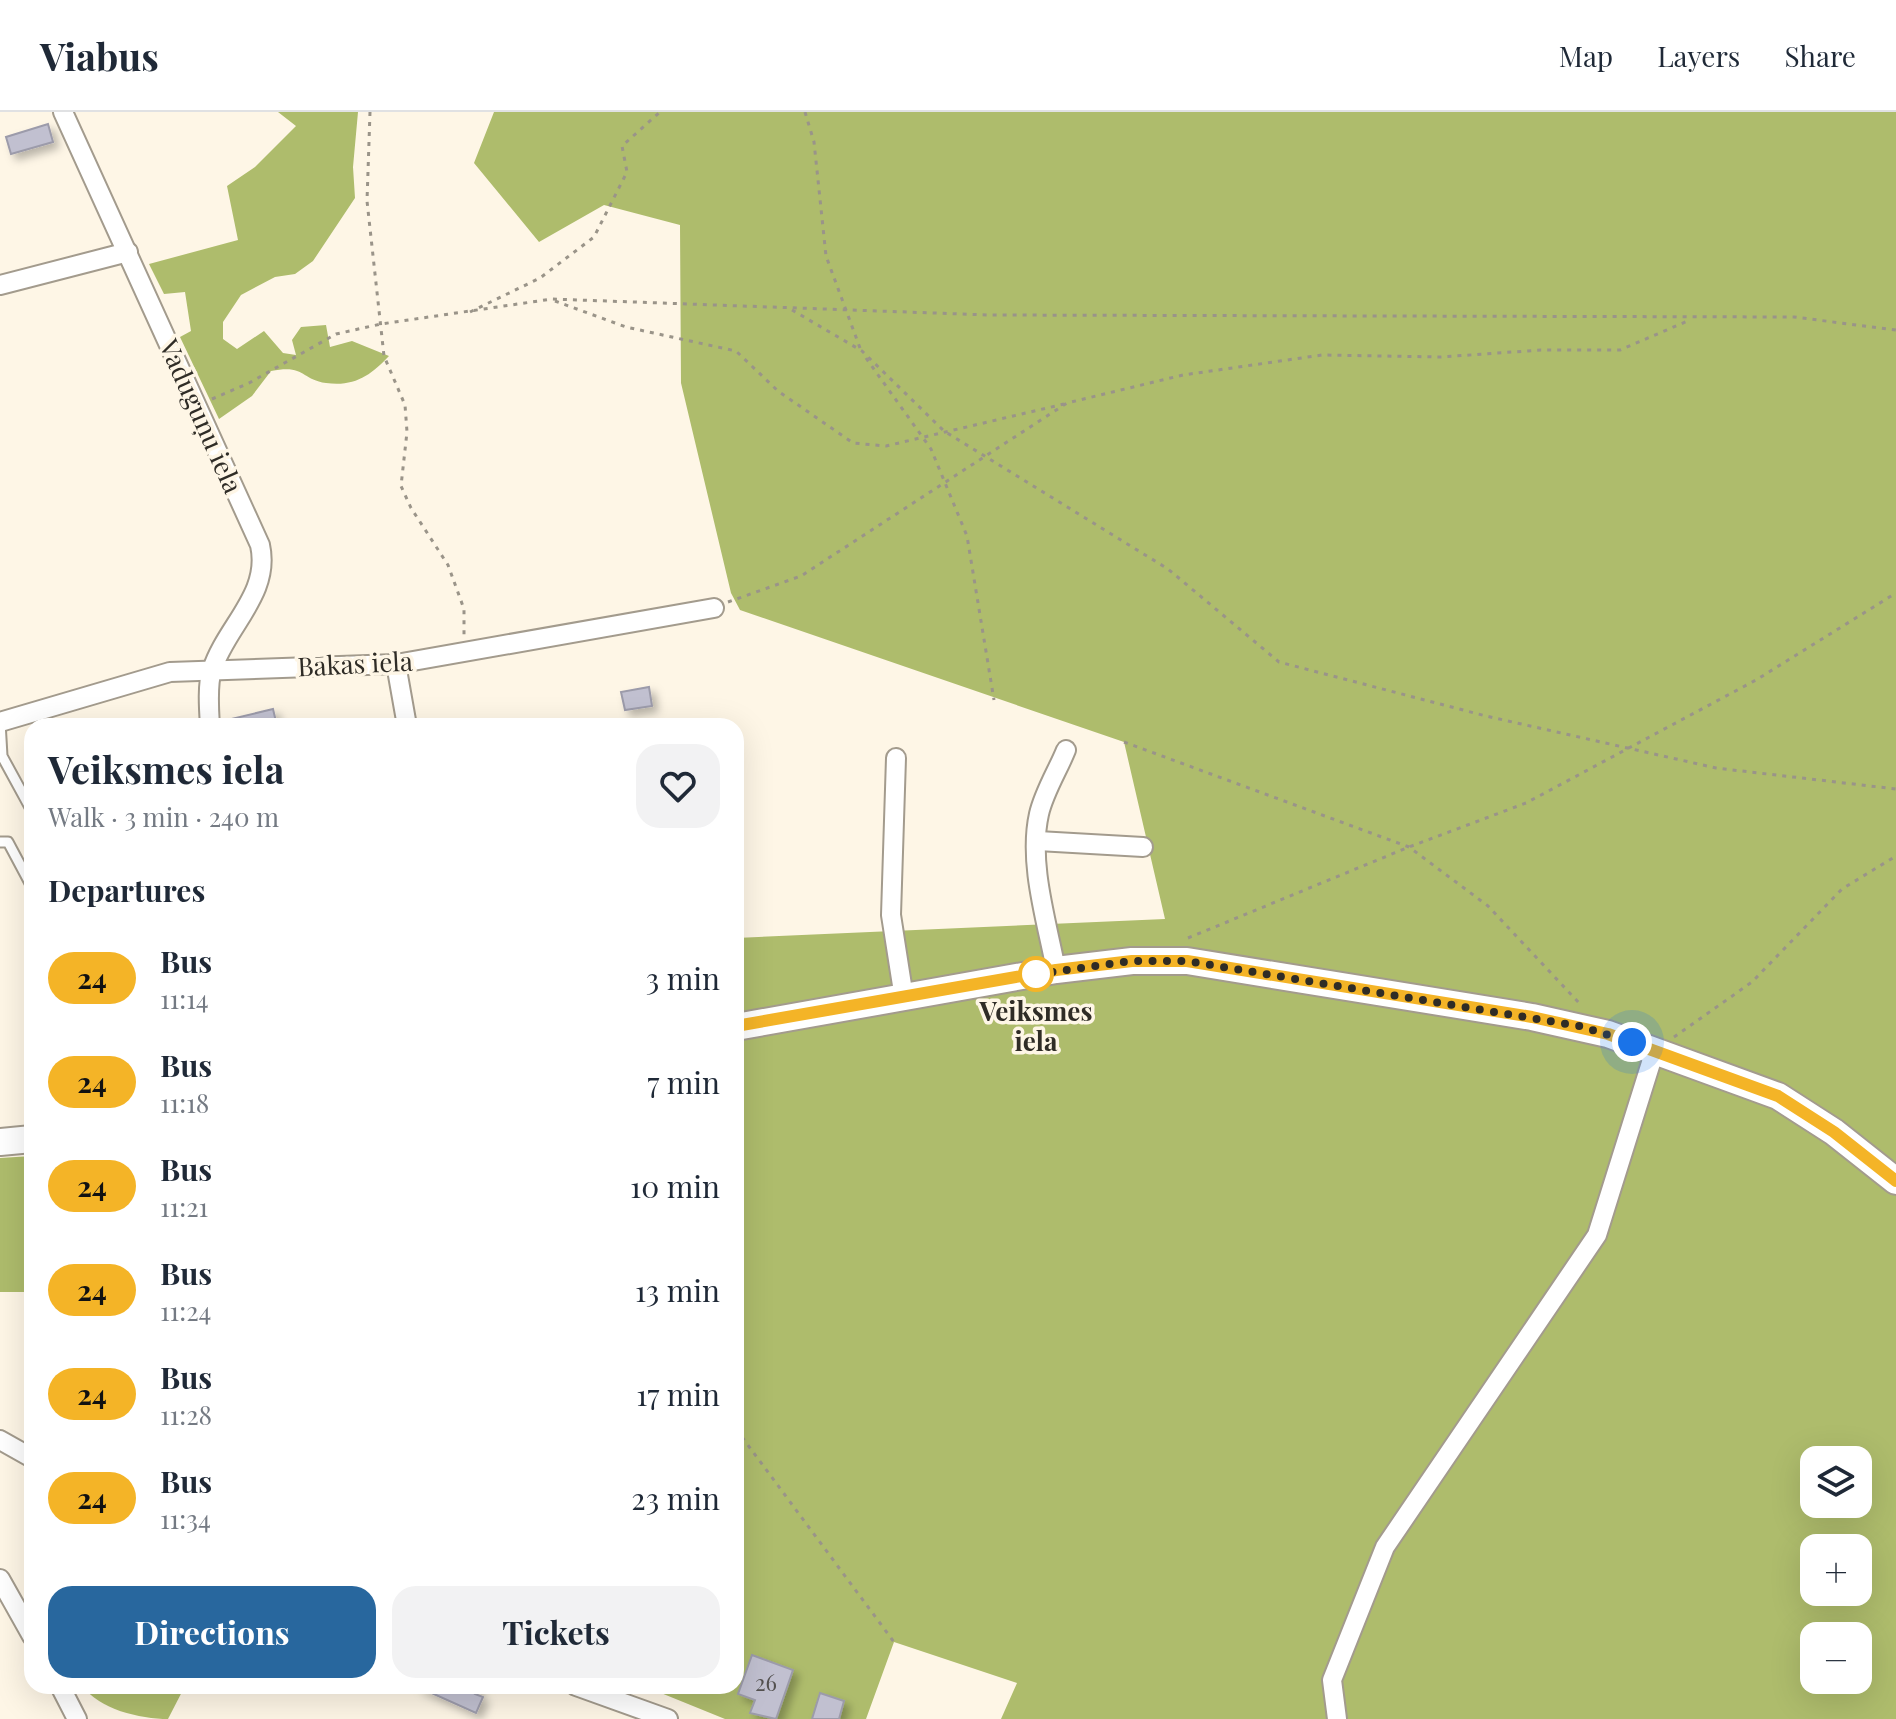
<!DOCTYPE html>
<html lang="en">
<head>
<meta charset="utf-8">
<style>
	:root { --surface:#fff; --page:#f2f2f3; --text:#1f2937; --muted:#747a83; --line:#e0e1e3; --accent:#28679e }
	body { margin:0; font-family:"Playfair Display",serif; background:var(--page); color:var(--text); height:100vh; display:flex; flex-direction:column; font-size:30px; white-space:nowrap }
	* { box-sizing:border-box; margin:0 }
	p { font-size:26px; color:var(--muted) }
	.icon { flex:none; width:44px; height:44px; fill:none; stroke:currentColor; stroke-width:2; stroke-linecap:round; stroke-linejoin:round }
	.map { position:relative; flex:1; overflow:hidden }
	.side { position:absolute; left:24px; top:606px; width:720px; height:976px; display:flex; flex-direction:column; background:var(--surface); border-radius:24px; box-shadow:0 8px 32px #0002 }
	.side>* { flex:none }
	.badge { padding:0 16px; border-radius:26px; font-size:28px; line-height:52px }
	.tools { position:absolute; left:1800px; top:1334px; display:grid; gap:16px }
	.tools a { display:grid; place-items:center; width:72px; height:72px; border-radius:16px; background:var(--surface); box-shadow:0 8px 32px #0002; font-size:40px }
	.you { position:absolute; width:40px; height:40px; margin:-20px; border:6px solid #fff; border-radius:50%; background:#1a73e8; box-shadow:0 0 0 12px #1a73e833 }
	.map>.badge { position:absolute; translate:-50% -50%; box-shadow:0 0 0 4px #fff }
	h2 { padding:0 24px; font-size:30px; line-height:72px }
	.round { display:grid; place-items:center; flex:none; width:84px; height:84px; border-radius:24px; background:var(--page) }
	.overview { display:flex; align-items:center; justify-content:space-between; height:136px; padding:0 24px }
	h1 { font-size:38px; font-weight:700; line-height:60px }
	.primary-button { display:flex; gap:16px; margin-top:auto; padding:16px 24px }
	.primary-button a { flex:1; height:92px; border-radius:24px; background:var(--accent); color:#fff; font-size:32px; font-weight:700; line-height:92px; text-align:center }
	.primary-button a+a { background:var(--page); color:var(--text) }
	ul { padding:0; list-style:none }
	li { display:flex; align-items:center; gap:24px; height:104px; padding:0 24px }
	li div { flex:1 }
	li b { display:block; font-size:30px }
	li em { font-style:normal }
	li .badge { min-width:88px; font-weight:700; text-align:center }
	header { display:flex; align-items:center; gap:48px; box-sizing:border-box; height:112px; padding:0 40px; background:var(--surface); border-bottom:2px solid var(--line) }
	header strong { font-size:38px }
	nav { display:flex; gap:44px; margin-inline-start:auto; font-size:28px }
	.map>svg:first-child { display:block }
</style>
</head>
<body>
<header>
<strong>Viabus</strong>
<nav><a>Map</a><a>Layers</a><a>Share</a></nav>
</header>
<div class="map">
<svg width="1896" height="1607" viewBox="0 0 1896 1607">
	<defs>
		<filter id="shadow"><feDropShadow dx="5.5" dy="5.5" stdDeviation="4" flood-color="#0004"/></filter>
	</defs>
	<rect width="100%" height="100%" fill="#fef6e6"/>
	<!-- forest -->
	<g fill="#aebc6c" fill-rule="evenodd">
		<path d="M 278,0 L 358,0 L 353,55 L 355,86 L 313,149 L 295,162 L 275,165 L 241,183 L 223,210 L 223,227 L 237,237 L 264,219 L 283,241 L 296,243 L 292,228 L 301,215 L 326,213 L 330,235 L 352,229 L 389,244 C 371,263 355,275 326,271 C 300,267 305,252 271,259 L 252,284 L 219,307 L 180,225 L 191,219 L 185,180 L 164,182 L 149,152 L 238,128 L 227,74 L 255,55 L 296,14 Z"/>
		<path d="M 494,0 L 1896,0 L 1896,1607 L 1001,1607 L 1017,1571 L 894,1530 L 866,1607 L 725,1607 L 656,1579 L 657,1574 L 736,1574 L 736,826 L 1165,807 L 1124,630 L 740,498 L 731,481 L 681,271 L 680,113 L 604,93 L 539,130 L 474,51 ZM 1814,1348 L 1858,1348 L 1858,1392 L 1814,1392 ZM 1814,1436 L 1858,1436 L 1858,1480 L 1814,1480 ZM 1814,1524 L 1858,1524 L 1858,1568 L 1814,1568 Z"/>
		<path d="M 32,1044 L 32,1180 L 0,1180 L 0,1046 Z"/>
		<path d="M 83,1574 L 185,1574 L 168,1607 C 140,1607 98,1597 83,1574 Z"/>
	</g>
	<!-- building -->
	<g fill="#c1c0d0" stroke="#9c9baa" stroke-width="2" filter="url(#shadow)">
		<path d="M 48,12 L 53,30 L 11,42 L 6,25 Z"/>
		<path d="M 649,575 L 652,594 L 625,598 L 621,580 Z"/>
		<path d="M 273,597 L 277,614 L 224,614 L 223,609 Z"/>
		<path d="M 752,1543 L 793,1558 L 776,1607 L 750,1601 L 755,1588 L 738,1582 Z"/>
		<path d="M 416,1574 L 479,1574 L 475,1582 L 483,1585 L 476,1601 Z"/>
		<path d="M 820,1581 L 844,1589 L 839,1607 L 812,1607 Z"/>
	</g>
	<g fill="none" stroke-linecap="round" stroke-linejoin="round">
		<!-- service casing -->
		<g stroke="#a39b8d" stroke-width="13">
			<g id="service">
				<path d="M 0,610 L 2,644 L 32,699"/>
				<path d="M 0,730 L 8,730 L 32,775"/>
			</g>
		</g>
		<!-- minor casing -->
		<g stroke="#a39b8d" stroke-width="22">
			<g id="minor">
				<path d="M 63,0 L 260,433 C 271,482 226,514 212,558 C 207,573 209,598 210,614"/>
				<path d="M 0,173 L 128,140"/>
				<path d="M 396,552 L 407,614"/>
				<path d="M 0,610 L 170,560 L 396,552 L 714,496"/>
				<path d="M 896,646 L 891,803 L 904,886"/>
				<path d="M 1038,729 L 1143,735"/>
				<path d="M 1056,858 C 1047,810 1028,751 1039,702 C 1044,680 1058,658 1066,638"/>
				<path d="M 0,1328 L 32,1346"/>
				<path d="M 0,1467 L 32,1524"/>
				<path d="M 60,1574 L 77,1607"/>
				<path d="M 576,1574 L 668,1607"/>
				<path d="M 1337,1607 L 1332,1568 L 1385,1435 L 1597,1123 L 1655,938"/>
			</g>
		</g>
		<!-- secondary casing -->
		<g stroke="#a39b8d" stroke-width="30">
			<g id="secondary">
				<path d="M 736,915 L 1056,858 L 1132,849 L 1187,849 L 1532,905 L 1608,922 L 1778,984 L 1834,1020 L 1896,1069"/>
				<path d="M 0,1030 L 32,1027"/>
			</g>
		</g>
		<!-- path -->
		<g stroke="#9a9489" stroke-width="3" stroke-dasharray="4 6" stroke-linecap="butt">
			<path d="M 370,0 L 367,89 L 384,244 L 405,293 L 407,320 L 401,374 L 411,396 L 448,453 L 464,497 L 464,524"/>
			<path d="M 805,0 L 814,30 L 826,144 L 860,236"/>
			<path d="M 555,189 L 626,215 L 736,239 L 778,279 L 853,331 L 886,334 L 1064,292"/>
			<path d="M 792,198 L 862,239 L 944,319 L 1168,457 L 1279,550 L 1486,604 L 1716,656 L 1896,677"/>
			<path d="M 470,200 L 540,166 L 594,125 L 627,60 L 622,34 L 660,0"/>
			<path d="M 866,246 L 931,337 L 967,424 L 994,588"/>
			<path d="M 212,287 L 249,271 L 336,222 L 381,212 L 552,187 L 988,203 L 1794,205 L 1896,218"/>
			<path d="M 728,490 L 801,464 L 1067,291 L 1183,263 L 1322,243 L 1441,245 L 1541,238 L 1620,238 L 1690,208"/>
			<path d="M 1124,630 L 1409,735 L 1488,794 L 1581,893"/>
			<path d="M 1188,826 L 1409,735 L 1526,691 L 1756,568 L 1896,481"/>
			<path d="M 1674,925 L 1752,870 L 1842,777 L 1896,744"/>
			<path d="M 736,1317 L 894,1530"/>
		</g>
		<!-- service -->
		<use href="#service" stroke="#fff" stroke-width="9"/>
		<!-- minor -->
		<use href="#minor" stroke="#fff" stroke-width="18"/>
		<!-- secondary -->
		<use href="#secondary" stroke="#fff" stroke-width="26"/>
	</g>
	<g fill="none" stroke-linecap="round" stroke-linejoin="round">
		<!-- line casing -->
		<g stroke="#fff" stroke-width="18">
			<path id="line" d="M 736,914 L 1056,858 L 1132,849 L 1187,849 L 1532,905 L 1608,922 L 1778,984 L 1834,1020 L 1896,1069"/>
		</g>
		<!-- line -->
		<use href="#line" stroke="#f4b427" stroke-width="12"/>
		<!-- walk -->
		<path stroke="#2f2c26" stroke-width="8" stroke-dasharray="0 14.4" d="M 1036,862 L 1030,863 L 1132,849 L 1187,849 L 1579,914 L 1632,930"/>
	</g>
	<!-- markers -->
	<circle fill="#fff" stroke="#f4b427" stroke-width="4" cx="1036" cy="862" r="16"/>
	<g text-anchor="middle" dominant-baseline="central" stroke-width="7" stroke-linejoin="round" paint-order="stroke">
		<!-- number labels -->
		<g font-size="22" fill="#545150">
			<text x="766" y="1570">26</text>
		</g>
		<!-- street labels -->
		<g font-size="26" fill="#2f2c26" stroke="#fef6e6">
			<text transform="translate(202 304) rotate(66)">Vaduguņu iela</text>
			<text transform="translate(355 551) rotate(-3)">Bākas iela</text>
		</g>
		<!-- stop labels -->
		<g font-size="26" font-weight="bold" fill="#2f2c26" stroke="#fef6e6">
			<text x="1036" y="898">Veiksmes<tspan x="1036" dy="30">iela</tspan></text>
		</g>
	</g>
</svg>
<div class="tools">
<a><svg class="icon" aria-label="layers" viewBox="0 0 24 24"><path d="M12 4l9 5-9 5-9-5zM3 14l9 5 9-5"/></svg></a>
<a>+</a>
<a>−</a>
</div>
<div class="you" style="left:1632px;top:930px"></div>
<section class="side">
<div class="overview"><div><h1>Veiksmes iela</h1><p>Walk · 3 min · 240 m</p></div><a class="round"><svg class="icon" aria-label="heart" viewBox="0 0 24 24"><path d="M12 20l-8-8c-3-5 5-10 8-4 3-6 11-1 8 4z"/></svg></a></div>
<h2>Departures</h2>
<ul>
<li><span class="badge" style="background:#f4b427;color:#111">24</span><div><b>Bus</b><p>11:14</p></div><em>3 min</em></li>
<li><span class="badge" style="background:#f4b427;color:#111">24</span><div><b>Bus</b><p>11:18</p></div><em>7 min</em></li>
<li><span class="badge" style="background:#f4b427;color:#111">24</span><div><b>Bus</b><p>11:21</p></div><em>10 min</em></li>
<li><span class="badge" style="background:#f4b427;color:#111">24</span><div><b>Bus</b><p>11:24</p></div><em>13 min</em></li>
<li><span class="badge" style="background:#f4b427;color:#111">24</span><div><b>Bus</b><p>11:28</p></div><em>17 min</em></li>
<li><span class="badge" style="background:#f4b427;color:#111">24</span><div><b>Bus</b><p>11:34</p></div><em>23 min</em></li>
</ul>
<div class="primary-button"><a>Directions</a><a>Tickets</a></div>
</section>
</div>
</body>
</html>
